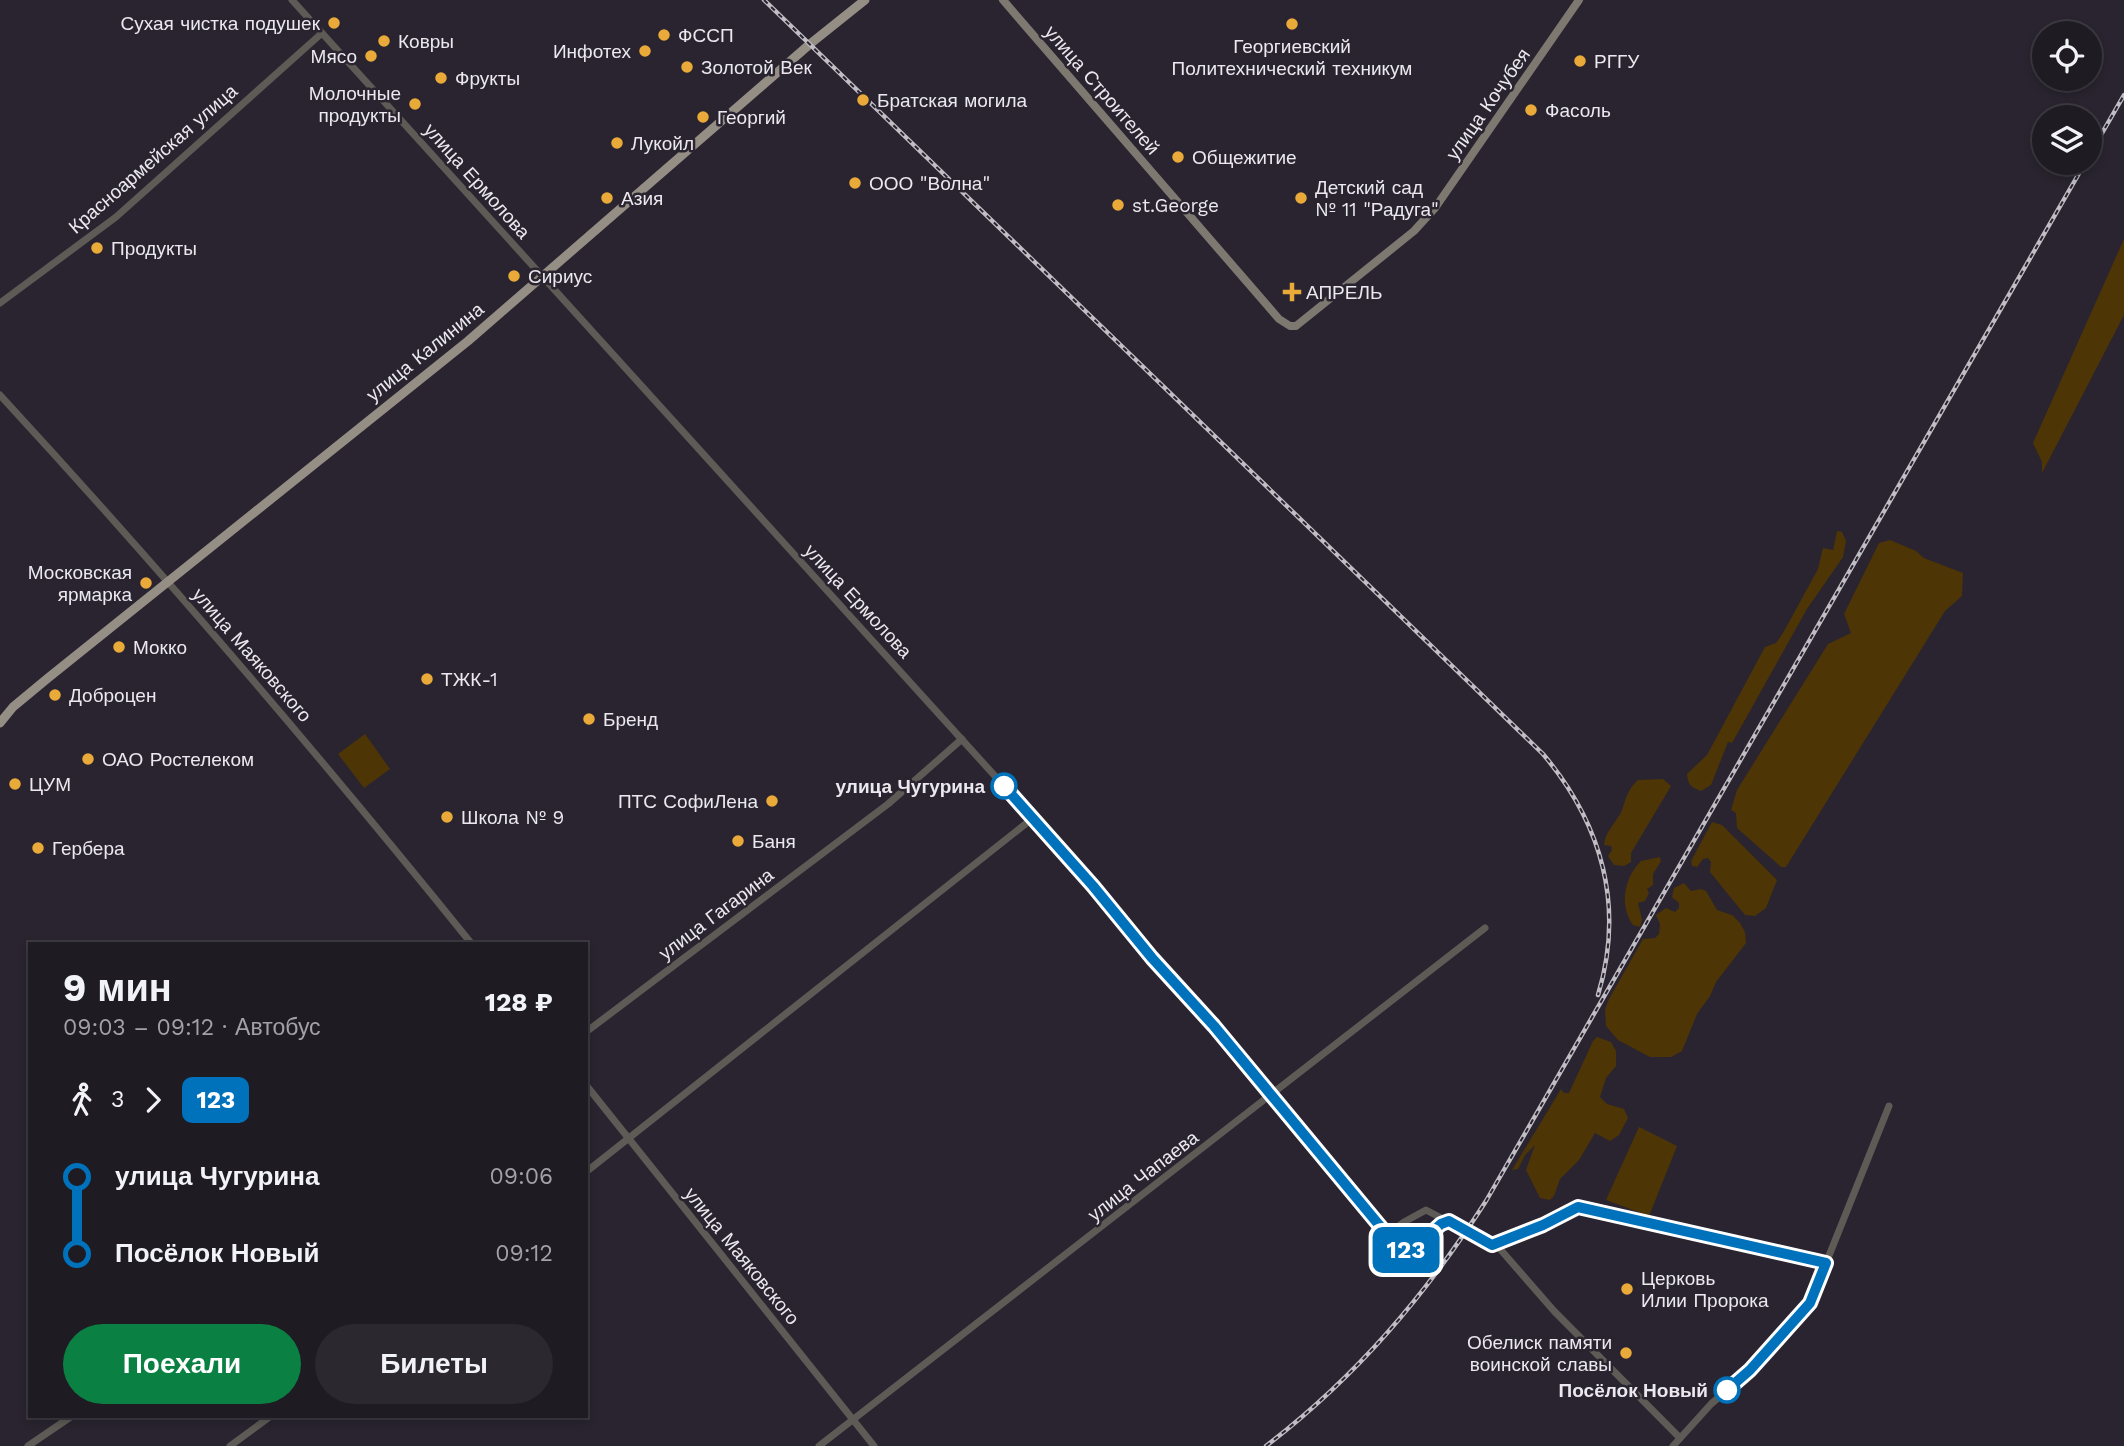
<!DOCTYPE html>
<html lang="ru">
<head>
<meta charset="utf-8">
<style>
	:root { --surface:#1f1b23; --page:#2c2830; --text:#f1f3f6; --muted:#a1a1a6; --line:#3c3941; --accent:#0b8043 }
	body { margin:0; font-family:"Work Sans",sans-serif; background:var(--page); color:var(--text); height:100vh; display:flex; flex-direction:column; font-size:26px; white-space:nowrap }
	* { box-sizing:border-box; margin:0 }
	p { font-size:23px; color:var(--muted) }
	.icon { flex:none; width:38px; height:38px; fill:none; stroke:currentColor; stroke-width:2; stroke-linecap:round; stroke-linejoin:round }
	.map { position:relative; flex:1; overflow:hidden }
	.sheet { position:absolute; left:28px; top:942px; width:560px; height:476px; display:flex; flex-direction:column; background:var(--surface); border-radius:0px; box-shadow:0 4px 10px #0003,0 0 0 2px var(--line) }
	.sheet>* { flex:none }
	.badge { padding:0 14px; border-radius:10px; font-size:24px; line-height:46px }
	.buttons { position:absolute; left:2032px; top:21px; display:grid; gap:14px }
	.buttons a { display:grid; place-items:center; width:70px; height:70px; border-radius:50%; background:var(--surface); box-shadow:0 4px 10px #0003,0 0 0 2px var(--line); font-size:35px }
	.map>.badge { position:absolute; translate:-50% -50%; box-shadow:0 0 0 4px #fff }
	.legs { display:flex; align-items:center; gap:10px; height:77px; padding:0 35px; font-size:23px }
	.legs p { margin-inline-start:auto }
	.summary { display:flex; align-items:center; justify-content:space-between; height:119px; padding:0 35px }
	h1 { font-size:38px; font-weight:700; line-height:52px }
	.cta { display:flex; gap:14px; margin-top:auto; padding:14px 35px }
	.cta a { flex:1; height:80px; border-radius:42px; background:var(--accent); color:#fff; font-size:28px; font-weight:700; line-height:80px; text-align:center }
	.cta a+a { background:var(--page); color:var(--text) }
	ul { padding:0 35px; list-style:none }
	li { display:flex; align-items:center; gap:24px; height:77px; font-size:26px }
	li i { display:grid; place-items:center; width:10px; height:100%; margin:0 9px; background:currentColor }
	li i::after { content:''; width:18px; height:18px; margin:-9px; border:5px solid; border-radius:50%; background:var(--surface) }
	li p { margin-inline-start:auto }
	li:first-child i { background:linear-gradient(#0000 50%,currentColor 0) }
	li:last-child i { background:linear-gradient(currentColor 50%,#0000 0) }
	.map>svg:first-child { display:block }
</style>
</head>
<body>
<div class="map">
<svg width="2124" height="1446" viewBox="0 0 2124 1446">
	<rect width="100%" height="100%" fill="#29242f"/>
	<!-- green -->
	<g fill="#4e3505">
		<path d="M 2124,239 L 2124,315 L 2042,473 L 2042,462 L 2033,443 Z"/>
		<path d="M 1837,531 L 1842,532 L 1846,541 L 1843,557 L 1807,609 L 1732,743 L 1728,742 L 1711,785 L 1701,791 C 1691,787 1688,785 1687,774 L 1707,755 L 1765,647 L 1776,643 L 1783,633 L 1818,569 L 1823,548 L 1833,550 Z"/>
		<path d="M 1890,540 L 1916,551 L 1924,558 L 1963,573 L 1962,596 L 1945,611 L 1786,867 L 1781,867 L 1737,828 L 1736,813 L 1731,810 L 1737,790 L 1828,644 L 1851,633 L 1844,614 L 1879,543 Z"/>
		<path d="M 365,734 L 390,769 L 364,788 L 338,754 Z"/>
		<path d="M 1663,779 L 1671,786 L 1631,853 L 1631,862 L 1624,866 L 1614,865 L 1608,856 L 1612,850 L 1611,846 L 1604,845 C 1605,831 1617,822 1622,810 C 1626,798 1628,789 1638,780 Z"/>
		<path d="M 1712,822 L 1722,825 L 1777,880 L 1766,908 L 1755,916 L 1745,915 L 1710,872 L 1711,862 L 1708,858 L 1703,859 L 1697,867 L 1692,866 L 1691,861 Z"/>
		<path d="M 1660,857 L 1661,861 L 1653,874 L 1653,885 L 1647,889 L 1649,893 L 1645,901 L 1638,903 L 1642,920 L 1640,927 L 1633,925 C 1619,905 1624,878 1641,861 Z"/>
		<path d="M 1684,883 L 1691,891 L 1701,889 L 1706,891 L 1717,910 L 1732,915 L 1740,923 L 1745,932 L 1746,943 L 1716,982 L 1710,996 L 1697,1014 L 1682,1051 L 1671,1057 L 1650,1057 L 1618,1040 L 1606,1026 L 1605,1009 L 1609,999 L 1643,939 L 1655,938 L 1659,934 L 1660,924 L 1656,915 L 1666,908 L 1675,912 L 1679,908 L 1679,903 L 1672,897 L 1674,888 Z"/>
		<path d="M 1597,1037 L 1611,1042 L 1616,1051 L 1616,1066 L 1606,1078 L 1600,1097 L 1607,1104 L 1624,1109 L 1628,1118 L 1619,1135 L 1610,1141 L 1595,1133 L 1579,1160 L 1560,1179 L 1554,1196 L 1550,1200 L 1540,1198 L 1526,1170 L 1535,1145 L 1525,1155 L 1518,1169 L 1512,1170 L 1561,1089 L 1564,1093 L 1569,1093 L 1593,1041 Z"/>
		<path d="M 1639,1127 L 1677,1146 L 1649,1216 L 1606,1200 Z"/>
	</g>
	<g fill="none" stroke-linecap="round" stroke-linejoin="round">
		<!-- tertiary -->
		<g stroke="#5e5b56" stroke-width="7">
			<path d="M 292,0 L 1033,818 L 1152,958 L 1214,1026 L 1388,1234"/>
			<path d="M 0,303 L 116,217 L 322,33"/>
			<path d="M 0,395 C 163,572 320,756 471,943"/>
			<path d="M 586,1032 L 888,804 L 962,739"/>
			<path d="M 586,1085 L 874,1446"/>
			<path d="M 586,1172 L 1033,818"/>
			<path d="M 1449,1221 C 1433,1227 1425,1245 1409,1250 L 1396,1246 L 1388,1234 L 1404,1222 L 1426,1210 L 1500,1249 L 1554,1311 L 1680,1438"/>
			<path d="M 1492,1245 L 1543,1225 L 1578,1207 L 1826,1263"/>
			<path d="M 28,1446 L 72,1416"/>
			<path d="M 230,1446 L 271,1416"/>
			<path d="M 819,1446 L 1485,928"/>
			<path d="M 1673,1446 L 1711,1404 L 1750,1370 L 1810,1303 L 1889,1106"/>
		</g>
		<!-- secondary -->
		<path stroke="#7d7870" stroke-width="8" d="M 1003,0 L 1279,319 L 1290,326 L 1296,326 L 1414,231 L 1435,208 L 1579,0"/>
		<!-- primary -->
		<path stroke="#958e85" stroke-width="9" d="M 0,723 L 13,707 L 48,678 L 468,341 L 810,44 L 865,0"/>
		<!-- rail casing -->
		<g stroke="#c0bdc5" stroke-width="4.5">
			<g id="rail">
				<path d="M 764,0 L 1543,754 C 1602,824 1625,906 1598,995"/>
				<path d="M 2090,154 L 2124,95"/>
				<path d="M 1266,1446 C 1356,1377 1425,1296 1486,1201 L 2085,163"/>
			</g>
		</g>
		<!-- rail -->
		<use href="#rail" stroke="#29242f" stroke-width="2" stroke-dasharray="5" stroke-linecap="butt"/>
	</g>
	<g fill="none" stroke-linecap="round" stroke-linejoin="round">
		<!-- line-1 casing -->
		<g stroke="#fff" stroke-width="16">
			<path id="line-1" d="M 1004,786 L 1093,886 L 1152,958 L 1214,1026 L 1399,1249 L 1413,1249 L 1441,1224 L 1449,1221 L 1492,1245 L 1543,1225 L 1578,1207 L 1826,1263 L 1810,1303 L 1750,1370 L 1727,1390"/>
		</g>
		<!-- line-1 -->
		<use href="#line-1" stroke="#0072bc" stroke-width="10"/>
	</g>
	<!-- markers -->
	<g fill="#eaaa39" stroke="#29242f" stroke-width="2.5">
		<circle cx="334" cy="23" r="7"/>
		<circle cx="1292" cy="24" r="7"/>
		<circle cx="664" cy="35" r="7"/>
		<circle cx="384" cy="41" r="7"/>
		<circle cx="645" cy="51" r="7"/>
		<circle cx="371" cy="56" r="7"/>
		<circle cx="1580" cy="61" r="7"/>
		<circle cx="687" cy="67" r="7"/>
		<circle cx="441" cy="78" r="7"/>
		<circle cx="863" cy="100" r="7"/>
		<circle cx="415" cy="104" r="7"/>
		<circle cx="1531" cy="110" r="7"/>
		<circle cx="703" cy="117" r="7"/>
		<circle cx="617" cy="143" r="7"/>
		<circle cx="1178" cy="157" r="7"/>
		<circle cx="855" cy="183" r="7"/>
		<circle cx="607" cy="198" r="7"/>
		<circle cx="1301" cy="198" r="7"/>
		<circle cx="1118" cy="205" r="7"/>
		<circle cx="97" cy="248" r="7"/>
		<circle cx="514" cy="276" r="7"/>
		<path d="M1288.5 281.5h7v7h7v7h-7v7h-7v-7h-7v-7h7z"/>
		<circle cx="146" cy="583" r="7"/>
		<circle cx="119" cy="647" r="7"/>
		<circle cx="427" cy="679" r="7"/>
		<circle cx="55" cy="695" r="7"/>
		<circle cx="589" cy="719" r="7"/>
		<circle cx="88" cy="759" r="7"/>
		<circle cx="15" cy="784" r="7"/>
		<circle cx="772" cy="801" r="7"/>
		<circle cx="447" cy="817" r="7"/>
		<circle cx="738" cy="841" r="7"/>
		<circle cx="38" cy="848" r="7"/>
		<circle cx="1627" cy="1289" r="7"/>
		<circle cx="1626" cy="1353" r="7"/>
	</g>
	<g fill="#fff" stroke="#0072bc" stroke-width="3.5">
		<circle cx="1004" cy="786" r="12"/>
		<circle cx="1727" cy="1390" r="12"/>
	</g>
	<g text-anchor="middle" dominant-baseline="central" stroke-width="5" stroke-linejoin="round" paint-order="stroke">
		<!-- poi labels -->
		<g font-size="19" fill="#ebe8ef" stroke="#29242f" text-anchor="start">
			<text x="320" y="23" text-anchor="end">Сухая чистка подушек</text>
			<text x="678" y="35">ФССП</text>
			<text x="398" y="41">Ковры</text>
			<text x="1292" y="46" text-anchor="middle">Георгиевский<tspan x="1292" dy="22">Политехнический техникум</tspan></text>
			<text x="631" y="51" text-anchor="end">Инфотех</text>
			<text x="357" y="56" text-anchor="end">Мясо</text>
			<text x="1594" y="61">РГГУ</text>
			<text x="701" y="67">Золотой Век</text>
			<text x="455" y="78">Фрукты</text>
			<text x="401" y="93" text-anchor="end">Молочные<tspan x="401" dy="22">продукты</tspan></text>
			<text x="877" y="100">Братская могила</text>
			<text x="1545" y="110">Фасоль</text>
			<text x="717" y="117">Георгий</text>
			<text x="631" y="143">Лукойл</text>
			<text x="1192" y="157">Общежитие</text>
			<text x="869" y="183">ООО "Волна"</text>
			<text x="1315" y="187">Детский сад<tspan x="1315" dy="22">№ 11 "Радуга"</tspan></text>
			<text x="621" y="198">Азия</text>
			<text x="1132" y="205">st.George</text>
			<text x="111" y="248">Продукты</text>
			<text x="528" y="276">Сириус</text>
			<text x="1306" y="292">АПРЕЛЬ</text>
			<text x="132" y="572" text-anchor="end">Московская<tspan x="132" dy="22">ярмарка</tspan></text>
			<text x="133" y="647">Мокко</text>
			<text x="441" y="679">ТЖК-1</text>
			<text x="69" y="695">Доброцен</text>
			<text x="603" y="719">Бренд</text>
			<text x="102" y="759">ОАО Ростелеком</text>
			<text x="29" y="784">ЦУМ</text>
			<text x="758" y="801" text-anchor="end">ПТС СофиЛена</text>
			<text x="461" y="817">Школа № 9</text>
			<text x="752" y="841">Баня</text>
			<text x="52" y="848">Гербера</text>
			<text x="1641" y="1278">Церковь<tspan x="1641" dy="22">Илии Пророка</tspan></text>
			<text x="1612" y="1342" text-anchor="end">Обелиск памяти<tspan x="1612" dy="22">воинской славы</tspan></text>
		</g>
		<!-- street labels -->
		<g font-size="19" fill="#ebe8ef" stroke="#29242f">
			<text transform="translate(1102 90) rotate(49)">улица Строителей</text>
			<text transform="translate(1488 104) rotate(-55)">улица Кочубея</text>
			<text transform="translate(153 159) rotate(-41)">Красноармейская улица</text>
			<text transform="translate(477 181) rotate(48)">улица Ермолова</text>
			<text transform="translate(425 352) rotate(-39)">улица Калинина</text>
			<text transform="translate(858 601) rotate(47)">улица Ермолова</text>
			<text transform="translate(252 655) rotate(49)">улица Маяковского</text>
			<text transform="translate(716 914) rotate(-37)">улица Гагарина</text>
			<text transform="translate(1143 1176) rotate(-38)">улица Чапаева</text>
			<text transform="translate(742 1256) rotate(51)">улица Маяковского</text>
		</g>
		<!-- stop labels -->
		<g font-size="19" font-weight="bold" fill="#ebe8ef" stroke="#29242f" text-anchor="end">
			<text x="985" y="786">улица Чугурина</text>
			<text x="1708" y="1390">Посёлок Новый</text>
		</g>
	</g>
</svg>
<div class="buttons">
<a><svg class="icon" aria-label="locate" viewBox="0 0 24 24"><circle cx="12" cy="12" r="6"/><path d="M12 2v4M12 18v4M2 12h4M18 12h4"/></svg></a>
<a><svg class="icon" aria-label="layers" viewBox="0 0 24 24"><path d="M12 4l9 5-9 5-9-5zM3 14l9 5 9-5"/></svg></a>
</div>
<b class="badge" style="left:1406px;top:1250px;background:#0072bc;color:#fff">123</b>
<section class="sheet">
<div class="summary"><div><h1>9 мин</h1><p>09:03 – 09:12 · Автобус</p></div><b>128 ₽</b></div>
<div class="legs"><svg class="icon" aria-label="walk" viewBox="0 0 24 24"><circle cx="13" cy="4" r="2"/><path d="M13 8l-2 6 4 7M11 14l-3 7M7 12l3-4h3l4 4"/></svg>3<svg class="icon" aria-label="forward" viewBox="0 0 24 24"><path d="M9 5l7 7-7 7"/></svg><b class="badge" style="background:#0072bc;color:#fff">123</b></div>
<ul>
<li><i style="color:#0072bc"></i><b>улица Чугурина</b><p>09:06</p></li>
<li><i style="color:#0072bc"></i><b>Посёлок Новый</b><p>09:12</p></li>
</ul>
<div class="cta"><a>Поехали</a><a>Билеты</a></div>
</section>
</div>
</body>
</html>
